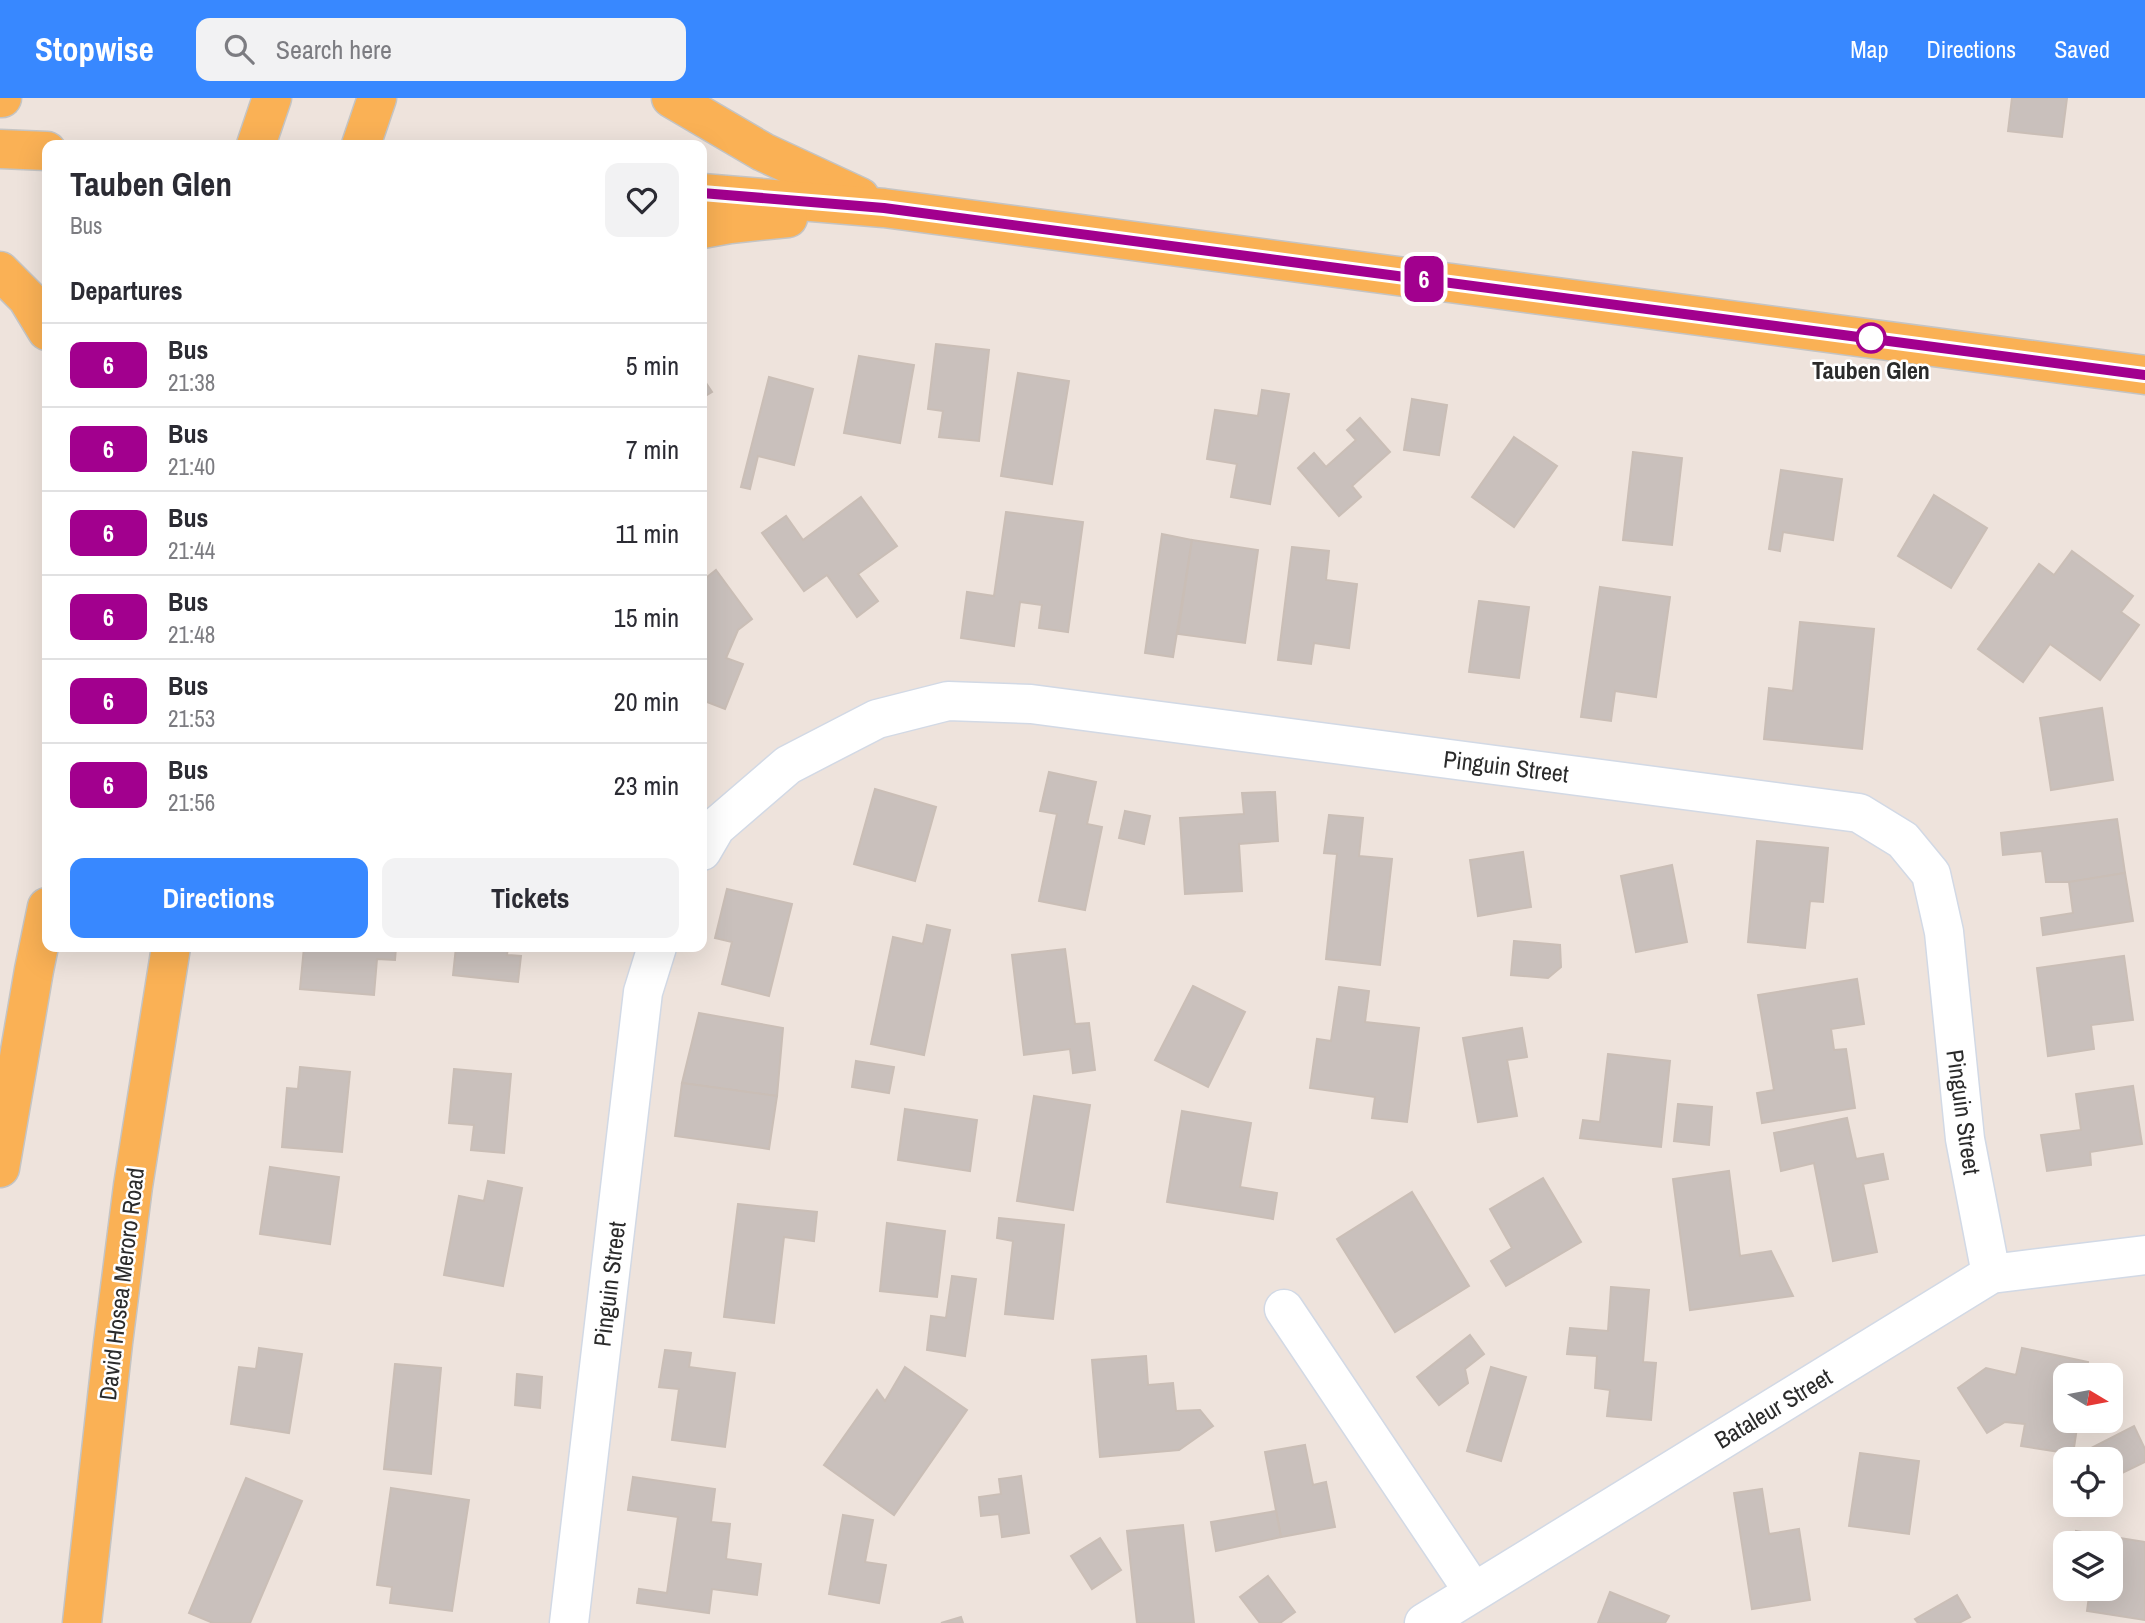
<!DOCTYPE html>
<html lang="en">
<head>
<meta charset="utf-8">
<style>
	:root { --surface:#fff; --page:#f2f2f3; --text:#2b2b33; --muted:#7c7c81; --line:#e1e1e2; --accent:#3888ff }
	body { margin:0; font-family:"Archivo Narrow",sans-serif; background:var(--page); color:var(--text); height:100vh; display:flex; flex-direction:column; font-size:26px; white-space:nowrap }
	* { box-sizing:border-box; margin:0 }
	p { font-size:23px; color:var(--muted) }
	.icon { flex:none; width:38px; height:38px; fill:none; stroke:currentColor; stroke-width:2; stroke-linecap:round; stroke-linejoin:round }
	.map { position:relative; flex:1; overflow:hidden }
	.drawer { position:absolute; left:42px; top:42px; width:665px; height:812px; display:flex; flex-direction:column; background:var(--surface); border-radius:14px; box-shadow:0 7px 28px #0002 }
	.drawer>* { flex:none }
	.badge { padding:0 14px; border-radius:10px; font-size:24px; line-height:46px }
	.needle { width:46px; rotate:100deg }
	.buttons { position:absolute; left:2053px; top:1265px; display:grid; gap:14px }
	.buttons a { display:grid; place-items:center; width:70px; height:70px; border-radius:14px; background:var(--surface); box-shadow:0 7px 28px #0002; font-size:35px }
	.map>.badge { position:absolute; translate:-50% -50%; box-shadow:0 0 0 4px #fff }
	h2 { padding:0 28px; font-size:26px; line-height:63px }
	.round { display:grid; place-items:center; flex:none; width:74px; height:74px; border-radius:14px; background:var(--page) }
	.overview { display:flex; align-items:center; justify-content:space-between; height:119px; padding:0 28px }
	h1 { font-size:33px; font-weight:700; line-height:52px }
	.primary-button { display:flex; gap:14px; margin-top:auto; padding:14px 28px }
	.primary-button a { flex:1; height:80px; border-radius:14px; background:var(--accent); color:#fff; font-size:28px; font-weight:700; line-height:80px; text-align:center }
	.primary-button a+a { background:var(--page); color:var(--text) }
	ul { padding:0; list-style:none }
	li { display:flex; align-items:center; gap:21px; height:84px; padding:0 28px; border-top:2px solid var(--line) }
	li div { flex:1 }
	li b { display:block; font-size:26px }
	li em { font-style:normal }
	li .badge { min-width:77px; font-weight:700; text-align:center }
	header { display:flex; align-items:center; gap:42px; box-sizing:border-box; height:98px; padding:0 35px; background:var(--accent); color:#fff }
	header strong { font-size:33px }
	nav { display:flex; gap:38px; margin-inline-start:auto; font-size:24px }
	.search { width:490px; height:63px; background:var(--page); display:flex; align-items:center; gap:18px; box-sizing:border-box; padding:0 24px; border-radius:14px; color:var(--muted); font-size:26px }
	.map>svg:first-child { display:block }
</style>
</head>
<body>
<header>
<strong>Stopwise</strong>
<div class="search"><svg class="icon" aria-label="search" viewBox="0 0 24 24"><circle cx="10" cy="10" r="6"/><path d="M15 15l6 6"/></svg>Search here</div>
<nav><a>Map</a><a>Directions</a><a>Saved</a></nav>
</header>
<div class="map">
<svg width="2145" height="1525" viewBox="0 0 2145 1525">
	<rect width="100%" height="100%" fill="#eee3dc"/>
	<!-- building -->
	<g fill="#c9c0bc" stroke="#cabeb6" stroke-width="2">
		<path d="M 2012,0 L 2067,0 L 2062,39 L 2008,33 Z"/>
		<path d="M 936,246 L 989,252 L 979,343 L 939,339 L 943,313 L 928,311 Z"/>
		<path d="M 859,258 L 914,267 L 900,345 L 844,335 Z"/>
		<path d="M 1018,275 L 1069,283 L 1052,386 L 1001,378 Z"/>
		<path d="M 702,279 L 712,294 L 702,300 Z"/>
		<path d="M 769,279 L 813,291 L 794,367 L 758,358 L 750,391 L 741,389 Z"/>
		<path d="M 1262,292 L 1289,296 L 1270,406 L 1231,399 L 1237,366 L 1207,361 L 1215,312 L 1258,318 Z"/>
		<path d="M 1412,301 L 1447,307 L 1439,357 L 1404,352 Z"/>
		<path d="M 1360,320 L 1390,354 L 1352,388 L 1361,399 L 1339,418 L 1298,370 L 1314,355 L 1326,369 L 1356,342 L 1347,332 Z"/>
		<path d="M 1514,339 L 1557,368 L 1514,429 L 1472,399 Z"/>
		<path d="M 1633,354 L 1682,360 L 1672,447 L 1623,442 Z"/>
		<path d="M 1781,372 L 1842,381 L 1833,442 L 1783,434 L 1780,453 L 1769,451 Z"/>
		<path d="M 1934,397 L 1987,430 L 1951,490 L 1898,458 Z"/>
		<path d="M 861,399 L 897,448 L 858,476 L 878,503 L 857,519 L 827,477 L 804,493 L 762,435 L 786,418 L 803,442 Z"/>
		<path d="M 1006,414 L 1083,424 L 1068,534 L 1039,530 L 1042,507 L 1020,504 L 1014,548 L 961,540 L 967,494 L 994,498 Z"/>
		<path d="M 1162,436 L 1192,442 L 1173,559 L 1145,555 Z"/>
		<path d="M 1192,442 L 1258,452 L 1245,545 L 1178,536 Z"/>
		<path d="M 1292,449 L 1329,453 L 1326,482 L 1357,486 L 1349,550 L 1314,545 L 1311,566 L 1278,562 Z"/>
		<path d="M 2072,453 L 2133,498 L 2121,514 L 2139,527 L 2100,582 L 2050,546 L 2023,584 L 1978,551 L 2039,466 L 2054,477 Z"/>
		<path d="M 716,472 L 752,521 L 738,532 L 726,560 L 743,566 L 725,611 L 702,602 L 702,483 Z"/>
		<path d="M 1600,489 L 1670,499 L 1656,599 L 1615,593 L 1611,623 L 1581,619 Z"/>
		<path d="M 1479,503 L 1529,509 L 1519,580 L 1469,574 Z"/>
		<path d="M 1800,524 L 1874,531 L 1862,651 L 1764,641 L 1769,590 L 1793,593 Z"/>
		<path d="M 2102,610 L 2113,682 L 2051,692 L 2040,620 Z"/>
		<path d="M 1049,674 L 1096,684 L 1087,726 L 1102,729 L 1085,812 L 1039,803 L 1057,716 L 1040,713 Z"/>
		<path d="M 875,691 L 936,709 L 915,783 L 854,766 Z"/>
		<path d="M 1275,694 L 1278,743 L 1239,746 L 1242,793 L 1185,796 L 1180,720 L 1244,716 L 1242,695 Z"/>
		<path d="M 1125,713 L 1150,718 L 1144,746 L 1119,740 Z"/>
		<path d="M 1329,717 L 1363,720 L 1359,758 L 1392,761 L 1380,867 L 1326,861 L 1337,756 L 1324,755 Z"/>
		<path d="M 2117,721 L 2125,775 L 2069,784 L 2046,784 L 2042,753 L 2003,757 L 2001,735 Z"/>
		<path d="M 1757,743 L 1828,750 L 1823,804 L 1810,803 L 1805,850 L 1748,844 Z"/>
		<path d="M 1523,754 L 1531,809 L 1478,818 L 1470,762 Z"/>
		<path d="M 1672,767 L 1687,844 L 1636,854 L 1621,778 Z"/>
		<path d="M 2125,775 L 2133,823 L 2043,837 L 2041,820 L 2073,815 L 2069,784 Z"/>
		<path d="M 727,791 L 792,806 L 769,898 L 722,886 L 732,844 L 715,840 Z"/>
		<path d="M 927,827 L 950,832 L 924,957 L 871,946 L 893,839 L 923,846 Z"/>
		<path d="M 1514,843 L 1560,847 L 1561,869 L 1548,880 L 1511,877 Z"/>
		<path d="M 304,849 L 396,849 L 395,862 L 377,861 L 374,897 L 300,891 Z"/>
		<path d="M 456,849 L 508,849 L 507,857 L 521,858 L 518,884 L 453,877 Z"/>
		<path d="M 1065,851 L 1075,926 L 1089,925 L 1095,972 L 1073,975 L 1070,951 L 1024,957 L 1012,857 Z"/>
		<path d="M 2124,858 L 2133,922 L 2091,927 L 2094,951 L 2048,958 L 2037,870 Z"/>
		<path d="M 1857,881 L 1864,926 L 1831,931 L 1834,952 L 1846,951 L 1855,1010 L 1762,1025 L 1757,995 L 1774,992 L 1758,897 Z"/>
		<path d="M 1193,888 L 1245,914 L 1208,989 L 1155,962 Z"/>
		<path d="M 1339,889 L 1369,893 L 1365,924 L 1419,930 L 1407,1024 L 1372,1020 L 1375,999 L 1310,990 L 1317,941 L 1331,943 Z"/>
		<path d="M 699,915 L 783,930 L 777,998 L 682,985 Z"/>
		<path d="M 1522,930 L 1527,959 L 1507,962 L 1517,1018 L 1478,1024 L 1463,940 Z"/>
		<path d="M 1608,956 L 1670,963 L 1661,1049 L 1580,1040 L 1583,1022 L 1600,1024 Z"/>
		<path d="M 856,963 L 894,969 L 889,995 L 852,989 Z"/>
		<path d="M 300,969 L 350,974 L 342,1054 L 282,1049 L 287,990 L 298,991 Z"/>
		<path d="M 454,971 L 511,976 L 504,1055 L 471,1052 L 474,1027 L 449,1025 Z"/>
		<path d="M 682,985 L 777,998 L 769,1051 L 675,1038 Z"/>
		<path d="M 2133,988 L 2142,1046 L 2090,1054 L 2091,1067 L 2047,1073 L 2041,1037 L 2081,1032 L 2076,996 Z"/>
		<path d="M 1034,998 L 1090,1007 L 1073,1112 L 1017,1103 Z"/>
		<path d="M 1678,1006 L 1712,1009 L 1709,1047 L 1674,1043 Z"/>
		<path d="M 905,1011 L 977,1022 L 970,1073 L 898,1062 Z"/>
		<path d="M 1182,1013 L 1251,1025 L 1240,1089 L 1277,1095 L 1273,1121 L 1167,1104 Z"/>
		<path d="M 1847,1020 L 1856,1061 L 1883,1056 L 1888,1081 L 1863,1086 L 1877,1154 L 1833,1163 L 1814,1065 L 1781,1073 L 1774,1035 Z"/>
		<path d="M 270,1069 L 339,1079 L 330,1146 L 260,1136 Z"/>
		<path d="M 1729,1073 L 1740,1158 L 1771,1153 L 1793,1198 L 1690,1212 L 1673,1081 Z"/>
		<path d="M 1543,1080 L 1581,1144 L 1506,1188 L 1491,1163 L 1512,1150 L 1490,1111 Z"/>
		<path d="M 488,1083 L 522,1090 L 503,1188 L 444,1177 L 459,1098 L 484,1103 Z"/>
		<path d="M 1412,1094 L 1469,1188 L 1395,1234 L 1337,1141 Z"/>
		<path d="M 738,1106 L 817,1114 L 814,1143 L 784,1139 L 774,1225 L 724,1219 Z"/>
		<path d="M 999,1120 L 1064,1127 L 1053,1221 L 1005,1216 L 1013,1143 L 997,1140 Z"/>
		<path d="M 887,1125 L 945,1133 L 937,1199 L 880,1193 Z"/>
		<path d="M 952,1178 L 976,1181 L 965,1258 L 927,1252 L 931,1218 L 946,1220 Z"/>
		<path d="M 1611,1189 L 1649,1192 L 1643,1264 L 1656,1265 L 1651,1322 L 1607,1318 L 1610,1292 L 1595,1290 L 1597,1258 L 1567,1256 L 1570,1230 L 1608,1233 Z"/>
		<path d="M 1470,1237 L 1484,1256 L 1465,1271 L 1468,1285 L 1439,1307 L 1417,1279 Z"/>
		<path d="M 259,1250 L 302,1256 L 289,1335 L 231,1326 L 239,1269 L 256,1271 Z"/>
		<path d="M 2022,1250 L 2088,1264 L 2086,1278 L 2065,1278 L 2065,1323 L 2078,1323 L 2073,1356 L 2021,1348 L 2025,1326 L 2005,1324 L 1987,1335 L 1958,1290 L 1986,1270 L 2016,1277 Z"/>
		<path d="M 665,1252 L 691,1255 L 689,1269 L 735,1275 L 725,1349 L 672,1342 L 679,1291 L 659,1289 Z"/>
		<path d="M 1146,1258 L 1148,1287 L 1173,1285 L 1176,1313 L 1200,1312 L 1213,1328 L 1179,1352 L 1100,1359 L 1092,1262 Z"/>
		<path d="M 395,1266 L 441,1270 L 431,1376 L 384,1371 Z"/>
		<path d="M 905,1269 L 967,1312 L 894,1417 L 824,1367 L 877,1292 L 885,1303 Z"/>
		<path d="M 1491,1269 L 1526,1279 L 1501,1363 L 1467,1353 Z"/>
		<path d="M 517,1276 L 542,1279 L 540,1310 L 515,1307 Z"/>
		<path d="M 2134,1328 L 2145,1351 L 2145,1364 L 2110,1381 L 2110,1362 L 2068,1362 Z"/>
		<path d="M 1305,1347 L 1313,1387 L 1326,1384 L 1335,1429 L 1281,1439 L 1265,1354 Z"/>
		<path d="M 1860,1355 L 1919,1363 L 1909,1436 L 1849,1428 Z"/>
		<path d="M 1021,1378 L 1029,1435 L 1002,1439 L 999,1416 L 981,1418 L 979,1399 L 1001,1396 L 999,1381 Z"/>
		<path d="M 633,1379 L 715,1391 L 711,1424 L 730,1426 L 726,1461 L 761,1466 L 757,1497 L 712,1491 L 709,1515 L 637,1505 L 639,1491 L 667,1495 L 678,1419 L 628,1412 Z"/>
		<path d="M 246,1380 L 302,1403 L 250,1525 L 213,1525 L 189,1515 Z"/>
		<path d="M 391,1390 L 469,1402 L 452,1513 L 390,1505 L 392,1489 L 377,1487 Z"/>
		<path d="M 1762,1391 L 1769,1436 L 1799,1431 L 1810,1502 L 1752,1511 L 1734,1395 Z"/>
		<path d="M 1276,1413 L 1281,1439 L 1216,1453 L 1211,1424 Z"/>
		<path d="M 843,1417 L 873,1422 L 865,1464 L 886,1467 L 879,1505 L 829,1496 Z"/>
		<path d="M 1183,1427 L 1194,1525 L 1137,1525 L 1127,1433 Z"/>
		<path d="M 2076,1433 L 2145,1444 L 2145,1522 L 2087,1513 L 2090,1491 L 2110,1491 L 2110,1446 L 2074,1446 Z"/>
		<path d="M 1100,1440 L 1121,1472 L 1092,1491 L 1071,1458 Z"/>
		<path d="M 1268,1478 L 1295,1514 L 1280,1525 L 1260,1525 L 1240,1499 Z"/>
		<path d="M 1610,1494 L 1669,1518 L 1665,1525 L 1598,1525 Z"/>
		<path d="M 1957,1497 L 1970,1519 L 1959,1525 L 1918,1525 L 1915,1521 Z"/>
		<path d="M 961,1519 L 963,1525 L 941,1525 Z"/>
	</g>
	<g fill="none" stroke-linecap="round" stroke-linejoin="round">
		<!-- minor casing -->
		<g stroke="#d2d9e5" stroke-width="41">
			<g id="minor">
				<path d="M 702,753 L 716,729 L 788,667 L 877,621 L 948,603 L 1031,606 L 1859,715 L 1903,742 L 1931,776 L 1944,834 L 1965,1041 L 1991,1176"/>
				<path d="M 1284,1211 L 1473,1493"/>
				<path d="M 569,1525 L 643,894 L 657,849"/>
				<path d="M 1424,1525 L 1991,1176 L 2145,1157"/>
			</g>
		</g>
		<!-- major casing -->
		<g stroke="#c4c4c4" stroke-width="41">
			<g id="major">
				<path d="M 0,0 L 2,0"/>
				<path d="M 671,0 L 763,54 L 860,99"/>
				<path d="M 256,47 L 272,0"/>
				<path d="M 361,47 L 377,0"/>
				<path d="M 0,51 L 47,53"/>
				<path d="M 702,95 L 884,110 L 2145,277"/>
				<path d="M 702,131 L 730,126 L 788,120"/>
				<path d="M 0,173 L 27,200 L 47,233"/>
				<path d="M 0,1070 L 34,872 L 47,809"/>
				<path d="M 82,1525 L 113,1245 L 133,1088 L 171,849"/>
			</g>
		</g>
		<!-- minor -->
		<use href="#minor" stroke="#fff" stroke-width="38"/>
		<!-- major -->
		<use href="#major" stroke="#fab155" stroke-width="38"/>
	</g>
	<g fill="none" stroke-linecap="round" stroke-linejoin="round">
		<!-- line casing -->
		<g stroke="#fff" stroke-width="16">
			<path id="line" d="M 702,95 L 884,110 L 2145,277"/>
		</g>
		<!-- line -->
		<use href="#line" stroke="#a2008e" stroke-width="10"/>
	</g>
	<!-- markers -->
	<circle fill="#fff" stroke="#a2008e" stroke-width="3.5" cx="1871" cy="240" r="14"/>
	<g text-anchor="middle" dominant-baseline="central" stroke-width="5" stroke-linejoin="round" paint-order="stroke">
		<!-- stop labels -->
		<g font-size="24" font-weight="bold" fill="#2b2b2b" stroke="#fff">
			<text x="1871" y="272">Tauben Glen</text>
		</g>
		<!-- street labels -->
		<g font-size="24" fill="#2b2b2b" stroke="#fff">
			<text transform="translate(1506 668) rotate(7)">Pinguin Street</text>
			<text transform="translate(1964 1014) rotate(82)">Pinguin Street</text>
			<text transform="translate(121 1186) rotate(-83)">David Hosea Meroro Road</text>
			<text transform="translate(609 1186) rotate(-83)">Pinguin Street</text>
			<text transform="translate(1773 1310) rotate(-31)">Bataleur Street</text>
		</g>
	</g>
</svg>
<div class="buttons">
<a><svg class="needle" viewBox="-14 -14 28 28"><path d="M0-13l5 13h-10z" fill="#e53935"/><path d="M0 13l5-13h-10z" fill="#7c7c81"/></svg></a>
<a><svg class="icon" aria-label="locate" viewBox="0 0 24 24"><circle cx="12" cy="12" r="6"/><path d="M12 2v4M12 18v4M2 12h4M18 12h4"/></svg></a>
<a><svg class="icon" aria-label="layers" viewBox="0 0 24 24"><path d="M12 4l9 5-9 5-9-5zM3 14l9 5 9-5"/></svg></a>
</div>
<b class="badge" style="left:1424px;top:181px;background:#a2008e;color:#fff">6</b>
<section class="drawer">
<div class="overview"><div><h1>Tauben Glen</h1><p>Bus</p></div><a class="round"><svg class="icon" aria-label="heart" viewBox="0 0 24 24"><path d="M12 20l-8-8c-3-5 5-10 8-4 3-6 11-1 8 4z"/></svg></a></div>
<h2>Departures</h2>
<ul>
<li><span class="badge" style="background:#a2008e;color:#fff">6</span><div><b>Bus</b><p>21:38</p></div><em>5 min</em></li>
<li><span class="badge" style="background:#a2008e;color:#fff">6</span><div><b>Bus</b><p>21:40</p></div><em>7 min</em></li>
<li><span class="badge" style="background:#a2008e;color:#fff">6</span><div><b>Bus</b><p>21:44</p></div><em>11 min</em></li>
<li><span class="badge" style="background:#a2008e;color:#fff">6</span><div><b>Bus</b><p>21:48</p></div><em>15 min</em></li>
<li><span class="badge" style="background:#a2008e;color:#fff">6</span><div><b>Bus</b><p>21:53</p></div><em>20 min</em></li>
<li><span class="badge" style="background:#a2008e;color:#fff">6</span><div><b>Bus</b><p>21:56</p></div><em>23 min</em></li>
</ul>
<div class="primary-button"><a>Directions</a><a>Tickets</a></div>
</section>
</div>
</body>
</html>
